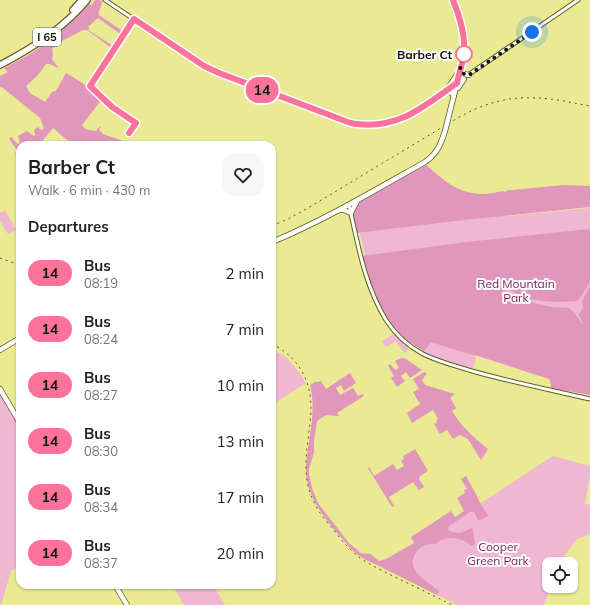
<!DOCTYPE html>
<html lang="en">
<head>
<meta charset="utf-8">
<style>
	:root { --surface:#fff; --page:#f6f6f6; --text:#202124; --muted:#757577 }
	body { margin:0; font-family:Mulish,sans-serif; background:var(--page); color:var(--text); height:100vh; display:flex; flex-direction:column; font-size:15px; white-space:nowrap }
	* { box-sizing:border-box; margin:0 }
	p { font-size:13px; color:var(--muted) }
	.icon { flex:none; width:22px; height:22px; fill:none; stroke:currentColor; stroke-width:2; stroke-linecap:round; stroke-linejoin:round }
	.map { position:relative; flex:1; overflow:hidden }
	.sheet { position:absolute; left:16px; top:141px; width:260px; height:448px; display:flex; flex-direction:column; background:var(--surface); border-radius:12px; box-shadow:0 1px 3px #0004 }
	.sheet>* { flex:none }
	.badge { padding:0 8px; border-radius:13px; font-size:14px; line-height:26px }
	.fabs { position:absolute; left:542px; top:557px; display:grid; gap:8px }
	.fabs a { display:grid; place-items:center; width:36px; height:36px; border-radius:8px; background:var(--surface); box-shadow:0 1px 3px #0004; font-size:20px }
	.you { position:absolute; width:20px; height:20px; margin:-10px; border:3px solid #fff; border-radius:50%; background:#1a73e8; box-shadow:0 0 0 6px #1a73e833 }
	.map>.badge { position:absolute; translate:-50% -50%; box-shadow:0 0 0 2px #fff }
	h2 { padding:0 12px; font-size:15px; line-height:36px }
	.round { display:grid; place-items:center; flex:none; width:42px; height:42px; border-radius:12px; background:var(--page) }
	.head { display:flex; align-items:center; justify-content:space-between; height:68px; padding:0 12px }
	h1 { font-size:19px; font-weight:700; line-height:30px }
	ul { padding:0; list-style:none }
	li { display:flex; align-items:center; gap:12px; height:56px; padding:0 12px }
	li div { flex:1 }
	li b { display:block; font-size:15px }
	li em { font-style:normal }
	li .badge { min-width:44px; font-weight:700; text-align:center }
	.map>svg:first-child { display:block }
</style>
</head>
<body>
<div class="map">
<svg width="590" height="605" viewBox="0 0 590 605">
	<rect width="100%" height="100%" fill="#eae994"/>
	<!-- green -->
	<g fill="#efb7d2">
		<path d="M 590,208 L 590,391 L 475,355 L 474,357 L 476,358 L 473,369 L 439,359 L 424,352 L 425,351 L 421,349 L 396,330 L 373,286 L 355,214 L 509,216 Z"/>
		<path d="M 5,210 L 16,230 L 8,234 L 0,221 L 0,213 Z"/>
		<path d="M 394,334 L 408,347 L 408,350 L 404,353 L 396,341 L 386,347 L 382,341 Z"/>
		<path d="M 272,349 L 287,358 L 299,372 L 306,383 L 272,405 Z"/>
		<path d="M 0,393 L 20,427 L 20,565 L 11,571 L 1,605 L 0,605 Z"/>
		<path d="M 553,456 L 590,466 L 590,473 L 585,504 L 590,505 L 590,534 L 577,539 L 560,561 L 559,564 L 549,564 L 549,586 L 551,586 L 544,605 L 457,605 L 383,567 Z"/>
		<path d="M 172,585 L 213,585 L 225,605 L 184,605 Z"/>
	</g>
	<!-- forest -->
	<g fill="#e196bc">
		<path d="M 95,0 L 100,0 L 102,2 C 102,6 98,11 99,15 L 124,32 L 116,44 L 113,42 L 114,41 L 115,42 L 119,33 L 98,18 L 88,27 L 89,28 L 88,30 L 113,46 L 114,45 L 115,46 L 113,49 L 87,30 L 83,30 L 62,41 L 52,49 L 53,56 L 52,59 L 58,67 L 58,68 L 50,64 L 46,64 L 38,75 L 26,86 L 30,93 L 45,102 L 52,92 L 56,91 L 66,73 L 89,87 L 102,99 L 82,125 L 85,129 L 96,131 L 100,126 L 101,126 L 99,130 L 103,134 L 129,143 L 131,144 L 131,145 L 76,145 C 67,141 60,134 53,128 L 39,145 L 20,145 L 20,158 L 15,153 L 17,152 C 16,147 11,143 9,138 L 11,137 L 18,144 L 20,143 L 18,136 L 27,131 L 34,136 L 35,135 L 34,130 L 38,127 L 41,130 L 43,129 L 44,128 L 40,118 L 3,88 L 0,87 L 0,76 L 8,72 L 4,68 L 32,53 L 53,37 L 88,4 L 90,4 L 91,6 Z"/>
		<path d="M 425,164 C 442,179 458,194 482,194 C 489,194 496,192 503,191 L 505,192 L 508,190 L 512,190 L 564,185 L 590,186 L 590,207 L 463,220 L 356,233 L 353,215 L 354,207 L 359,202 Z"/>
		<path d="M 590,229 L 590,282 L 580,298 L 577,301 C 553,303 528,302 508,289 L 500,293 L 503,298 L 515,297 L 541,305 L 553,307 L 569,308 L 576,315 L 582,324 L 583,323 L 581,320 L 579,314 L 583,308 L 582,301 L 590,286 L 590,395 L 551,388 L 550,381 L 549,379 L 475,355 L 469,354 L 431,342 L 424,351 C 414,345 404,339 397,331 C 385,318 374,293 368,277 C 365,270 364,263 362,256 L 466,242 Z"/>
		<path d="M 401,358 L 406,359 L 422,370 L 410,378 L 406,372 L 401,376 L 405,381 L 397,387 L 391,378 L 394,376 L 388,366 L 390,364 L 395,370 L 399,368 L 395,361 Z"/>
		<path d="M 424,372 L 427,373 L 422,380 L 425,385 L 455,394 L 450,398 L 456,408 L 452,411 C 461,426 474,438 488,449 L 481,460 L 468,439 L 460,435 L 453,439 L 447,430 L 440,434 L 434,424 L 437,422 L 437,420 L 438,419 L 433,410 L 412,423 L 407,413 L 420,404 L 413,392 L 419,389 L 413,379 Z"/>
		<path d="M 350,373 L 356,383 L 344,391 L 341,385 L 336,388 L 340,395 L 353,388 L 358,396 L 362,394 L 364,396 L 337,413 L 339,416 L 326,415 L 317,421 L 314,441 L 314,452 L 309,469 L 309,474 L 312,488 L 318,503 L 324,511 L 349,543 L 361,553 L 370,554 L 379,561 L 386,559 L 414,543 L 411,537 L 451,511 L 455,517 L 464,511 L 457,498 L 465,493 L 464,490 L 467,489 L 461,479 L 466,476 L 478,498 L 478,499 L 488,516 L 480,520 L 478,520 L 474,512 L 470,512 L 449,526 L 448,529 L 449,531 C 453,532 458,534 463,532 C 466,531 468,529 472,528 C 475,533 473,538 475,543 L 473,546 C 458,537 450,534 435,544 C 429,543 423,545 418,550 C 402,569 426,580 439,591 L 437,595 C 417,585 397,575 377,565 C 370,562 364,559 358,555 C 350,549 344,540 337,533 C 321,514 305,493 306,466 C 308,439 317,412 310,385 L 315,382 L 318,382 L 321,381 L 326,389 Z"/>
		<path d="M 415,449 L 428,471 L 420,476 L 419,479 L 424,487 L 419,490 L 413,482 L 389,497 L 394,506 L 392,507 L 368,468 L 369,467 L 374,476 L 393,464 L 397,470 L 404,466 L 401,461 L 404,459 L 403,456 Z"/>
	</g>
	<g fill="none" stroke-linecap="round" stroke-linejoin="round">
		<!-- minor casing -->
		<g stroke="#605e1e" stroke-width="5">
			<g id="minor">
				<path d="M 105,0 L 204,66 C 234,82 268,92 301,104 C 309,107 318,110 326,114 C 336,118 345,122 355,124 C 367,126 381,125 392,122 C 416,116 437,97 457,83"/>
				<path d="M 468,75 L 578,0"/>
				<path d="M 349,205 C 358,244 364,284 386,320 C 395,334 408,346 423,354 C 439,362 456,366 472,371 C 511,382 551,390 590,399"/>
			</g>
		</g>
		<!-- major casing -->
		<g stroke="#605e1e" stroke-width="6">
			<g id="major">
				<path d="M 460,69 L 464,74 L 469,75"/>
				<path d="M 458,88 L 464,79"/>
				<path d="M 454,96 L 452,93 L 446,91 L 459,72"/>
				<path d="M 448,119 L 464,55 L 463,33 L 462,24 L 453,0"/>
				<path d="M 340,210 L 344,210 L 351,213 L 357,201"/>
				<path d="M 272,242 C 325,220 375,190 425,162 C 437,154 441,144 445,131"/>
				<path d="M 0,350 L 20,338"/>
				<path d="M 0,389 L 20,423"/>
				<path d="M 115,585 L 127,605"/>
			</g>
		</g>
		<!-- highway casing -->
		<g stroke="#605e1e" stroke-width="8">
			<g id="highway">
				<path d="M 73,10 L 82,0"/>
				<path d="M 0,65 C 31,49 65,27 87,0"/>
			</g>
		</g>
		<!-- minor -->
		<use href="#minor" stroke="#fff" stroke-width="3"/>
		<!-- major -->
		<use href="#major" stroke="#fff" stroke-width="4.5"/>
		<!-- highway -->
		<use href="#highway" stroke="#fff" stroke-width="5.5"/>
		<!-- rail -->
		<g stroke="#58572e" stroke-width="1" stroke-dasharray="2 4" stroke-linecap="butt">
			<path d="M 272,226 L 288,219 L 308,208 L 456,119 C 480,105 506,96 535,98 C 553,98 572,103 590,106"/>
			<path d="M 0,258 L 20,265"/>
			<path d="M 272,344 C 284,350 294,358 301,370 C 327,412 291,457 314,502 C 318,512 326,521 333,529 C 341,540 350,550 360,558 C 372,566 385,572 397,578 C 416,587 434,596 452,605"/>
		</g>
		<!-- major-bridge casing -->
		<g stroke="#605e1e" stroke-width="6" stroke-linecap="butt">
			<path id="major-bridge" d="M 445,131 L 448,119"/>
		</g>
		<!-- major-bridge -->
		<use href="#major-bridge" stroke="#fff" stroke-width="4.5"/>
	</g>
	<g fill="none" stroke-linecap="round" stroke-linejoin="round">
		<!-- line casing -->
		<g stroke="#fff" stroke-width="9">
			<path id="line" d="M 129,133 L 136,123 L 112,107 L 90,86 L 134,19 L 204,66 L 219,73 L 340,119 C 345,121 351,124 357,124 C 400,129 424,106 457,83 C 459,74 462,65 464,55 C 466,36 460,17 453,0"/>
		</g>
		<!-- line -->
		<use href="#line" stroke="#fb739b" stroke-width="6"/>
		<!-- walk -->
		<path stroke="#151400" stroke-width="4" stroke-dasharray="0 7.2" d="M 464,54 L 460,69 L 464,74 L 469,75 L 532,32"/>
	</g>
	<!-- markers -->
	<circle fill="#fff" stroke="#fb739b" stroke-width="2" cx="464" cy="54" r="8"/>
	<g text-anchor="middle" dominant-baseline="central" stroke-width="4" stroke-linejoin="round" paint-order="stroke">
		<!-- shield labels -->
		<rect fill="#fff" stroke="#5b5a4c" stroke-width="1" x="33" y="28" width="28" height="18" rx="3"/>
		<g font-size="11" font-weight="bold" fill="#151400">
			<text x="47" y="37">I 65</text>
		</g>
		<!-- stop labels -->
		<g font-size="12" font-weight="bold" fill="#151400" stroke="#fff" text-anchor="end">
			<text x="452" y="54">Barber Ct</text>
		</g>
		<!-- park labels -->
		<g font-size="12" fill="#741e52" stroke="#fff">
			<text x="516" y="283">Red Mountain<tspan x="516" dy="14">Park</tspan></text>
			<text x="498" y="546">Cooper<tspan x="498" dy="14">Green Park</tspan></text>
		</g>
	</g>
</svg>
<div class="fabs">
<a><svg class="icon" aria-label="locate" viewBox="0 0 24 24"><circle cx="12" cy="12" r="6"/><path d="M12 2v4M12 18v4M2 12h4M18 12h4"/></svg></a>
</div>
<div class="you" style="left:532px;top:32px"></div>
<b class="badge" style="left:262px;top:90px;background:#fb739b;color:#111">14</b>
<section class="sheet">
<div class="head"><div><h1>Barber Ct</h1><p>Walk · 6 min · 430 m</p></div><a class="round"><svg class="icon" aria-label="heart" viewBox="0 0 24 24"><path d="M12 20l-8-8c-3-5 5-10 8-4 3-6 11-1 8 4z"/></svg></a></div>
<h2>Departures</h2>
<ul>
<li><span class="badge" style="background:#fb739b;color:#111">14</span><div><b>Bus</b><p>08:19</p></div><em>2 min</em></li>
<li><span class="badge" style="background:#fb739b;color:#111">14</span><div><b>Bus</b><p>08:24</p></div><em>7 min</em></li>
<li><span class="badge" style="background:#fb739b;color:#111">14</span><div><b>Bus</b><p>08:27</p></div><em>10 min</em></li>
<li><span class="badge" style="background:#fb739b;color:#111">14</span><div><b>Bus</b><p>08:30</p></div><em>13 min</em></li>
<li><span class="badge" style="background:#fb739b;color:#111">14</span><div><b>Bus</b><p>08:34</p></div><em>17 min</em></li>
<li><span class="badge" style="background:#fb739b;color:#111">14</span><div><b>Bus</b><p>08:37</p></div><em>20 min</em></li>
</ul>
</section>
</div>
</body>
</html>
